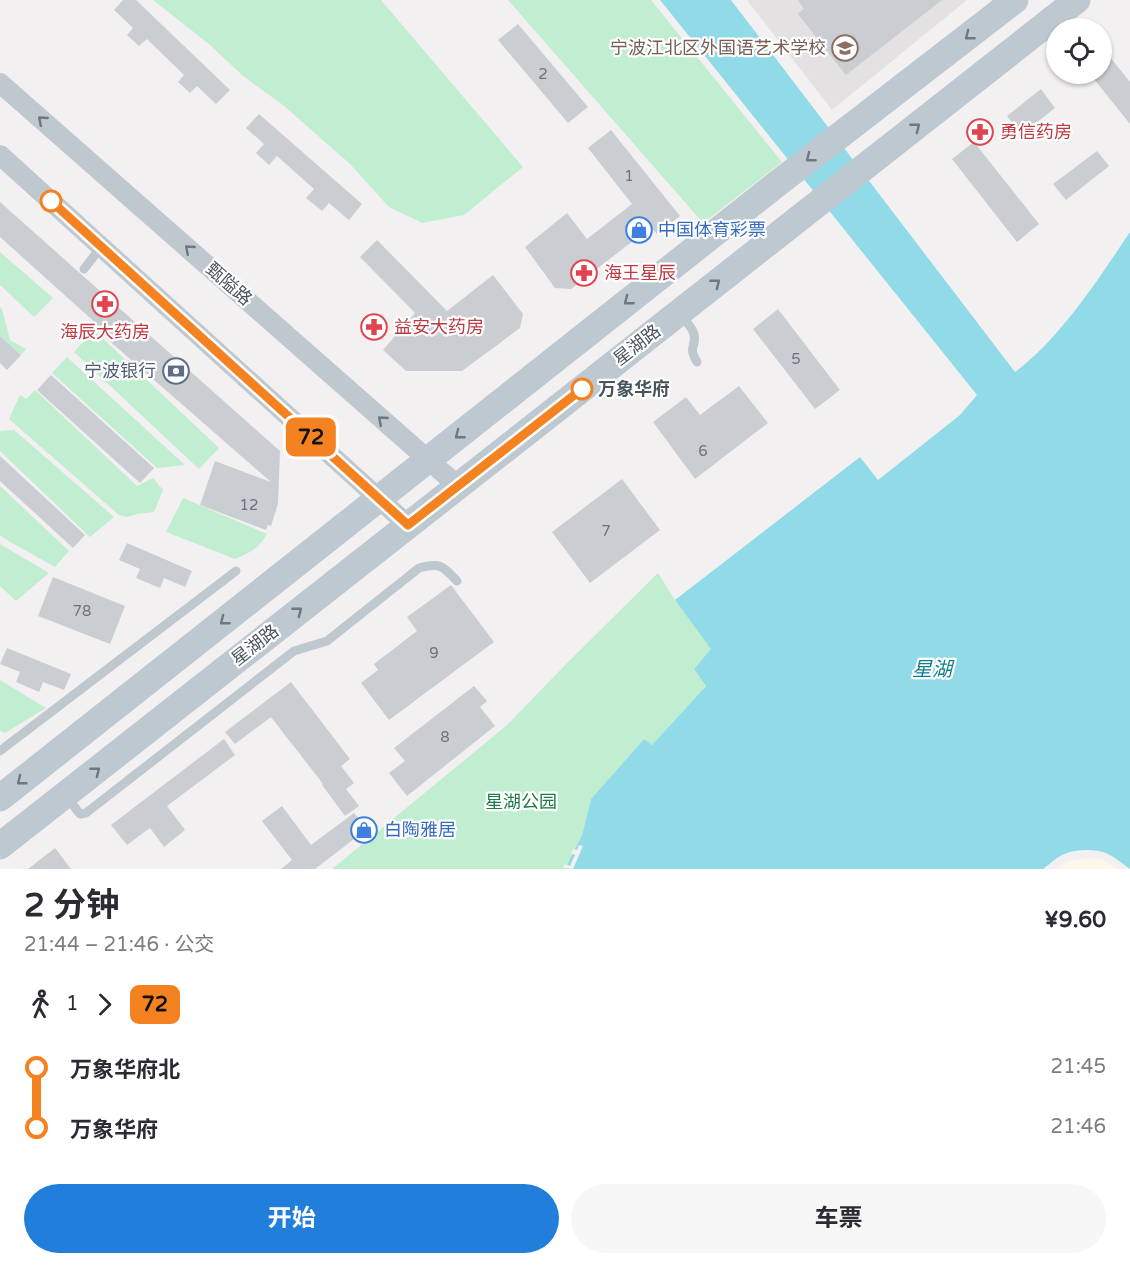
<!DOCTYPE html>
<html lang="zh">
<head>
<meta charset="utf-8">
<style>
	:root { --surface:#fff; --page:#f7f7f7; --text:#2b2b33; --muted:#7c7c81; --accent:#227edb }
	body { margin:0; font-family:"Varela Round","Noto Sans SC",sans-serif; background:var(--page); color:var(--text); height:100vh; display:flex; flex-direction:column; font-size:22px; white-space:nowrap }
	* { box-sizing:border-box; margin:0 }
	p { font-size:20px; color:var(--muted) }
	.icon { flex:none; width:33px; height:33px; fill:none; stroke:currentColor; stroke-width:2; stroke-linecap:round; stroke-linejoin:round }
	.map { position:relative; height:869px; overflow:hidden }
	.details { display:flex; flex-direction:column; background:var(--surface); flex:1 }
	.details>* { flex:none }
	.badge { padding:0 12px; border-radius:9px; font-size:21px; line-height:39px }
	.fabs { position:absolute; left:1046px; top:18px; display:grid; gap:12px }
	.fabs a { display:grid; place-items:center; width:66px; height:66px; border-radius:50%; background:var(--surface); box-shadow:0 2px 4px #0004; font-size:30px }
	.map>.badge { position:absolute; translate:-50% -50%; box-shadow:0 0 0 3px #fff }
	.legs { display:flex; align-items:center; gap:9px; height:66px; padding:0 24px; font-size:20px }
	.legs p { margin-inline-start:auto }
	.headline { display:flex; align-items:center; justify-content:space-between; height:102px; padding:0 24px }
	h1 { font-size:33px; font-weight:700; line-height:45px }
	.cta { display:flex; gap:12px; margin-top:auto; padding:12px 24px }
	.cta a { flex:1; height:69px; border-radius:36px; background:var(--accent); color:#fff; font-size:24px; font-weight:700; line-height:69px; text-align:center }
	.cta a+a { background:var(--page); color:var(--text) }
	ul { padding:0 24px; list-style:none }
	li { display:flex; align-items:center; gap:21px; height:60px; font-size:22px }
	li i { display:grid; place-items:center; width:9px; height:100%; margin:0 8px; background:currentColor }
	li i::after { content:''; width:15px; height:15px; margin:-8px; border:4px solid; border-radius:50%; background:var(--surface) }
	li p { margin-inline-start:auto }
	li:first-child i { background:linear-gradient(#0000 50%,currentColor 0) }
	li:last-child i { background:linear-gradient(currentColor 50%,#0000 0) }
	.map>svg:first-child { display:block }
</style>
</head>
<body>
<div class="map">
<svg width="1130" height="869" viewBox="0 0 1130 869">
	<rect width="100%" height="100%" fill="#f3f0f1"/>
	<!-- commercial -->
	<path fill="#fcf6eb" d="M 1087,858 L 1101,859 L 1119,869 L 1055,869 L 1070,861 Z"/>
	<!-- education -->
	<path fill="#e4e1e2" d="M 747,0 L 967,0 L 832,110 Z"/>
	<!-- green -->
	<g fill="#c1eed0">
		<path d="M 153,0 L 381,0 L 523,167 L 464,215 L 422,223 L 389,207 L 350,164 L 283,105 L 243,76 L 210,45 Z"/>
		<path d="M 508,0 L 651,0 L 782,162 L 703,223 Z"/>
		<path d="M 0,252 L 53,298 L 34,317 L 0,285 Z"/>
		<path d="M 0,307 L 2,309 L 10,340 L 26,349 L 21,355 L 0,336 Z"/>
		<path d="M 94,330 L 219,448 L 199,469 L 74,352 Z"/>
		<path d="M 67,357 L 185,465 L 157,468 L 52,373 Z"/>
		<path d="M 35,390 L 137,486 L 153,478 L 163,490 L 154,512 L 137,514 L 127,517 L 119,515 L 9,419 L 20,395 L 26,399 Z"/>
		<path d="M 13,429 L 114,517 L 90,537 L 0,451 L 0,431 L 12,430 L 12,433 Z"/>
		<path d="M 0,486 L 69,551 L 55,567 L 5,539 L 0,535 Z"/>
		<path d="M 183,498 L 267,534 C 258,549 251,552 235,559 L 166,532 Z"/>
		<path d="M 0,544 L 49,573 L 16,601 L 0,586 Z"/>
		<path d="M 658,573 L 675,600 L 712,649 L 694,669 L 706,686 L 652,745 L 644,739 L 591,799 L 582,835 L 565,869 L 332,869 L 506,726 L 568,662 Z"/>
		<path d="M 0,680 L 46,708 L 5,733 L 0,731 Z"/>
	</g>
	<!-- water -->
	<path fill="#91dbe8" d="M 660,0 L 731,0 L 1015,372 C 1060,339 1099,278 1130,232 L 1130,869 C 1123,864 1115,857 1106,853 C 1095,849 1078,849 1067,853 C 1058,856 1051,863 1043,869 L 565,869 L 582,835 L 591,799 L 644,739 L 652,745 L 706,686 L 694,669 L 711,649 L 675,600 L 860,457 L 878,480 L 960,415 L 977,395 Z"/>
	<!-- pier -->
	<path fill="#f3f0f1" d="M 579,845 L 583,846 L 573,869 L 563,868 L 565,864 L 570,866 L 575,855 L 571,853 L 573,849 L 577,850 Z"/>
	<!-- building -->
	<g fill="#caced3">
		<path d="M 123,0 L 136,0 L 230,90 L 216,104 L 197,86 L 190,93 L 178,82 L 184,75 L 147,39 L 139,46 L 127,35 L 133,28 L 114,10 Z"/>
		<path d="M 798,0 L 942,0 L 846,75 L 798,14 L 804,9 Z"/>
		<path d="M 518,24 L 588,107 L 568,123 L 498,40 Z"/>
		<path d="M 1101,46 L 1130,82 L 1130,124 L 1090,74 L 1101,74 Z"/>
		<path d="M 1041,89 L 1055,108 L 1022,134 L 1007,116 Z"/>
		<path d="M 259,114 L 362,204 L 349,220 L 329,203 L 322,211 L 306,198 L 314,189 L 277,156 L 269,165 L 256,153 L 264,144 L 246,128 Z"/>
		<path d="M 611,130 L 680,216 L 657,234 L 651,227 L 571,289 L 555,288 L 525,247 L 567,213 L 587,239 L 632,204 L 588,148 Z"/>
		<path d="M 974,142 L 1039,224 L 1017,242 L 952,159 Z"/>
		<path d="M 1097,151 L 1109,166 L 1066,200 L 1053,184 Z"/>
		<path d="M 0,202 L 280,451 L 278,504 L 271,526 L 268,525 L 266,530 L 200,505 L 215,461 L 271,482 L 106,338 L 109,335 L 0,237 Z"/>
		<path d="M 377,240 L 447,311 L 493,275 L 523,314 L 520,328 L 462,371 L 406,371 L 383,350 L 415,313 L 360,257 Z"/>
		<path d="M 778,309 L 840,390 L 815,409 L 753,329 Z"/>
		<path d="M 0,336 L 21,355 L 7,370 L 0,363 Z"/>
		<path d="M 51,375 L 154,468 L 140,483 L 37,390 Z"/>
		<path d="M 739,386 L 768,423 L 695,479 L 653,422 L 686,397 L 700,415 Z"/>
		<path d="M 0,456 L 85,535 L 73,548 L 0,481 Z"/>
		<path d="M 622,479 L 660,530 L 590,583 L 552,532 Z"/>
		<path d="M 127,543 L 192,571 L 185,587 L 164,578 L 160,588 L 136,578 L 140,569 L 119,560 Z"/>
		<path d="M 53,577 L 125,606 L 110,644 L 38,616 Z"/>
		<path d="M 451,585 L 494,642 L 389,720 L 361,683 L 378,670 L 374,664 L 417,631 L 407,617 Z"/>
		<path d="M 7,648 L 71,674 L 64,690 L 43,682 L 39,692 L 16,682 L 20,672 L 0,664 Z"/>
		<path d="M 291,682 L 350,759 L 341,766 L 354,783 L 346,789 L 359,806 L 345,816 L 322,785 L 323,784 L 271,717 L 235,744 L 225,732 Z"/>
		<path d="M 474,686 L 487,701 L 480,707 L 495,726 L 407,796 L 389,773 L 405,761 L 394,748 Z"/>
		<path d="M 224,739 L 235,755 L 167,806 L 185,830 L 164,847 L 150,828 L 127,845 L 111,825 Z"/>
		<path d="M 282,806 L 311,845 L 354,813 L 367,829 L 315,869 L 281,869 L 292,860 L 262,821 Z"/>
		<path d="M 55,848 L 71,869 L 28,869 Z"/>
	</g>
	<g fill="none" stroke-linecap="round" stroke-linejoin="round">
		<!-- lane -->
		<g stroke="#bfc8ce" stroke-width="9">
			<path d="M 84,269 L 101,247"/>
			<path d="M 680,314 C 685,320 692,327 694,334 C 697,348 687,345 697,362"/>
			<path d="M 0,751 L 236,571"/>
			<path d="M 66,796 L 80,814 L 86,813 L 294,651 L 327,641 L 419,568 C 440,562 443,566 457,581"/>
		</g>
		<!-- street -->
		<g stroke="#bfc8ce" stroke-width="20">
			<path d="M 0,83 L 458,486"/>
			<path d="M 0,155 L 408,525"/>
		</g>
		<!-- secondary -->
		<g stroke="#bdc8d1" stroke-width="27">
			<path d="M 0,798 L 773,187 L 1015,0"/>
			<path d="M 0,846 L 1077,0"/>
		</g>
	</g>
	<!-- one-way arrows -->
	<defs><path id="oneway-chevron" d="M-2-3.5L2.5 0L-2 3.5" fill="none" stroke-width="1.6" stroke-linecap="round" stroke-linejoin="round" transform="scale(1.5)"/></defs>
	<g stroke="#6c7880">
		<use href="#oneway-chevron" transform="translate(969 36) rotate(142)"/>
		<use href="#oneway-chevron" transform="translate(916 127) rotate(-38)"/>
		<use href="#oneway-chevron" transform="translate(810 158) rotate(142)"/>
		<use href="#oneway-chevron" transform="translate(716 283) rotate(-38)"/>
		<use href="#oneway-chevron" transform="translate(628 301) rotate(142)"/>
		<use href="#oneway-chevron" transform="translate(459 435) rotate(142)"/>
		<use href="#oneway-chevron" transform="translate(298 611) rotate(-38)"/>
		<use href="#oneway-chevron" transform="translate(224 621) rotate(142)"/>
		<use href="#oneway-chevron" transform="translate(96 771) rotate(-38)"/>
		<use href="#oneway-chevron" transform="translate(21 781) rotate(142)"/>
	</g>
	<g stroke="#6c787f">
		<use href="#oneway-chevron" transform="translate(42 120) rotate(-139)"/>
		<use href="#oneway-chevron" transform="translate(189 249) rotate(-139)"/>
		<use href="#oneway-chevron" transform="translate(382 420) rotate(-139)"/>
	</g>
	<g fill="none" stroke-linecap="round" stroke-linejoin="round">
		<!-- line-1 casing -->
		<g stroke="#fff" stroke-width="14">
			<path id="line-1" d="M 51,201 L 408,525 L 582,389"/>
		</g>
		<!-- line-1 -->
		<use href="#line-1" stroke="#f58220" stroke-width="9"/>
	</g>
	<!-- icons -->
	<defs>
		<g id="school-ring" transform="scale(1.35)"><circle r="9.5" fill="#fff" stroke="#8d6e63" stroke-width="1.5"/><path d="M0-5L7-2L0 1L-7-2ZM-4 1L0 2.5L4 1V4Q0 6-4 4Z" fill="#8d6e63"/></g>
		<g id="pharmacy-ring" transform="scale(1.35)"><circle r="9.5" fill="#fff" stroke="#e0444e" stroke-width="1.5"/><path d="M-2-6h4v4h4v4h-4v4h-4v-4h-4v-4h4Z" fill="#e0444e"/></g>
		<g id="shop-ring" transform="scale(1.35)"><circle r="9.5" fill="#fff" stroke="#3f7fe0" stroke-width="1.5"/><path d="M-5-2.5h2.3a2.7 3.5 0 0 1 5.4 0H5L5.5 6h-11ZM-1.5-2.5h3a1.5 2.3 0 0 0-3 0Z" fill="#3f7fe0"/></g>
		<g id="bank-ring" transform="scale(1.35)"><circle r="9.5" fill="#fff" stroke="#5c6f8a" stroke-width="1.5"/><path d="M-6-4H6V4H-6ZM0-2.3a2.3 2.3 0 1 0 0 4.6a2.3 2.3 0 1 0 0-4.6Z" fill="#5c6f8a"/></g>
	</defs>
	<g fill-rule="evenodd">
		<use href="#school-ring" x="845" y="48"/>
		<use href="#pharmacy-ring" x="980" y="132"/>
		<use href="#shop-ring" x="639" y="230"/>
		<use href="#pharmacy-ring" x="584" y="273"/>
		<use href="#pharmacy-ring" x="105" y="304"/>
		<use href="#pharmacy-ring" x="374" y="327"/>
		<use href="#bank-ring" x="176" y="371"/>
		<use href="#shop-ring" x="364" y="830"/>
	</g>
	<!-- markers -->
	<g fill="#fff" stroke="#f58220" stroke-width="3">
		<circle cx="51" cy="201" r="10"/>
		<circle cx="582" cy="389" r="10"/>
	</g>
	<g text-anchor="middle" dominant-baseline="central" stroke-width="4.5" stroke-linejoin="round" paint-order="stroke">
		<!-- number labels -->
		<g font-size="15" fill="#69737a">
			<text x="543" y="74">2</text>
			<text x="629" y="176">1</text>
			<text x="796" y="359">5</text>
			<text x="703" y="451">6</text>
			<text x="249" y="505">12</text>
			<text x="606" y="531">7</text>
			<text x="82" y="611">78</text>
			<text x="434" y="653">9</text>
			<text x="445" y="737">8</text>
		</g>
		<!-- education labels -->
		<g font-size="18" fill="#785e54" stroke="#fff" text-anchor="end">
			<text x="826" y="48">宁波江北区外国语艺术学校</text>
		</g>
		<!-- health labels -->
		<g font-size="18" fill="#be3a42" stroke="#fff" text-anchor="start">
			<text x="1000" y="132">勇信药房</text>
			<text x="604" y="273">海王星辰</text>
			<text x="394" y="327">益安大药房</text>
			<text x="105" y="332" text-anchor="middle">海辰大药房</text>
		</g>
		<!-- shop labels -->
		<g font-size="18" fill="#366cbe" stroke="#fff" text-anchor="start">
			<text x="658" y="230">中国体育彩票</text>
			<text x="384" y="830">白陶雅居</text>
		</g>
		<!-- street labels -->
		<g font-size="18" fill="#49555d" stroke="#fff">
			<text transform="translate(229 284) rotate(41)">甄隘路</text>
			<text transform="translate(637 345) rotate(-38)">星湖路</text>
			<text transform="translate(255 645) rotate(-38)">星湖路</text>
		</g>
		<!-- service labels -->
		<g font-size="18" fill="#4e5e75" stroke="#fff" text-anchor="end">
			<text x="156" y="371">宁波银行</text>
		</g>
		<!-- stop labels -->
		<g font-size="18" font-weight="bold" fill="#49555d" stroke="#fff" text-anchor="start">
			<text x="598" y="389">万象华府</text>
		</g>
		<!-- park labels -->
		<g font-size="18" fill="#1c7c46" stroke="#fff">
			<text x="521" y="802">星湖公园</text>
		</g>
		<!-- water labels -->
		<g font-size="20" font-style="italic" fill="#137d90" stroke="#fff">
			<text x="932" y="670">星湖</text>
		</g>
	</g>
</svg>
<div class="fabs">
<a><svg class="icon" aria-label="locate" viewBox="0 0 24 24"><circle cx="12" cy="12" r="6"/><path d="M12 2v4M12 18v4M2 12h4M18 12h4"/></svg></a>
</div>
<b class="badge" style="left:311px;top:437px;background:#f58220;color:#111">72</b>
</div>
<section class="details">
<div class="headline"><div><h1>2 分钟</h1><p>21:44 – 21:46 · 公交</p></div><b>¥9.60</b></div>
<div class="legs"><svg class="icon" aria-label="walk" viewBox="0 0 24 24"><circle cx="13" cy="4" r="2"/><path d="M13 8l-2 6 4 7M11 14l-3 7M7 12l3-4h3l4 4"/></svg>1<svg class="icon" aria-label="forward" viewBox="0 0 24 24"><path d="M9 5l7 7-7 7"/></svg><b class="badge" style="background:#f58220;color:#111">72</b></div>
<ul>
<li><i style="color:#f58220"></i><b>万象华府北</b><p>21:45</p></li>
<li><i style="color:#f58220"></i><b>万象华府</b><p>21:46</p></li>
</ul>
<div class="cta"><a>开始</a><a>车票</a></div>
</section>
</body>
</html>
